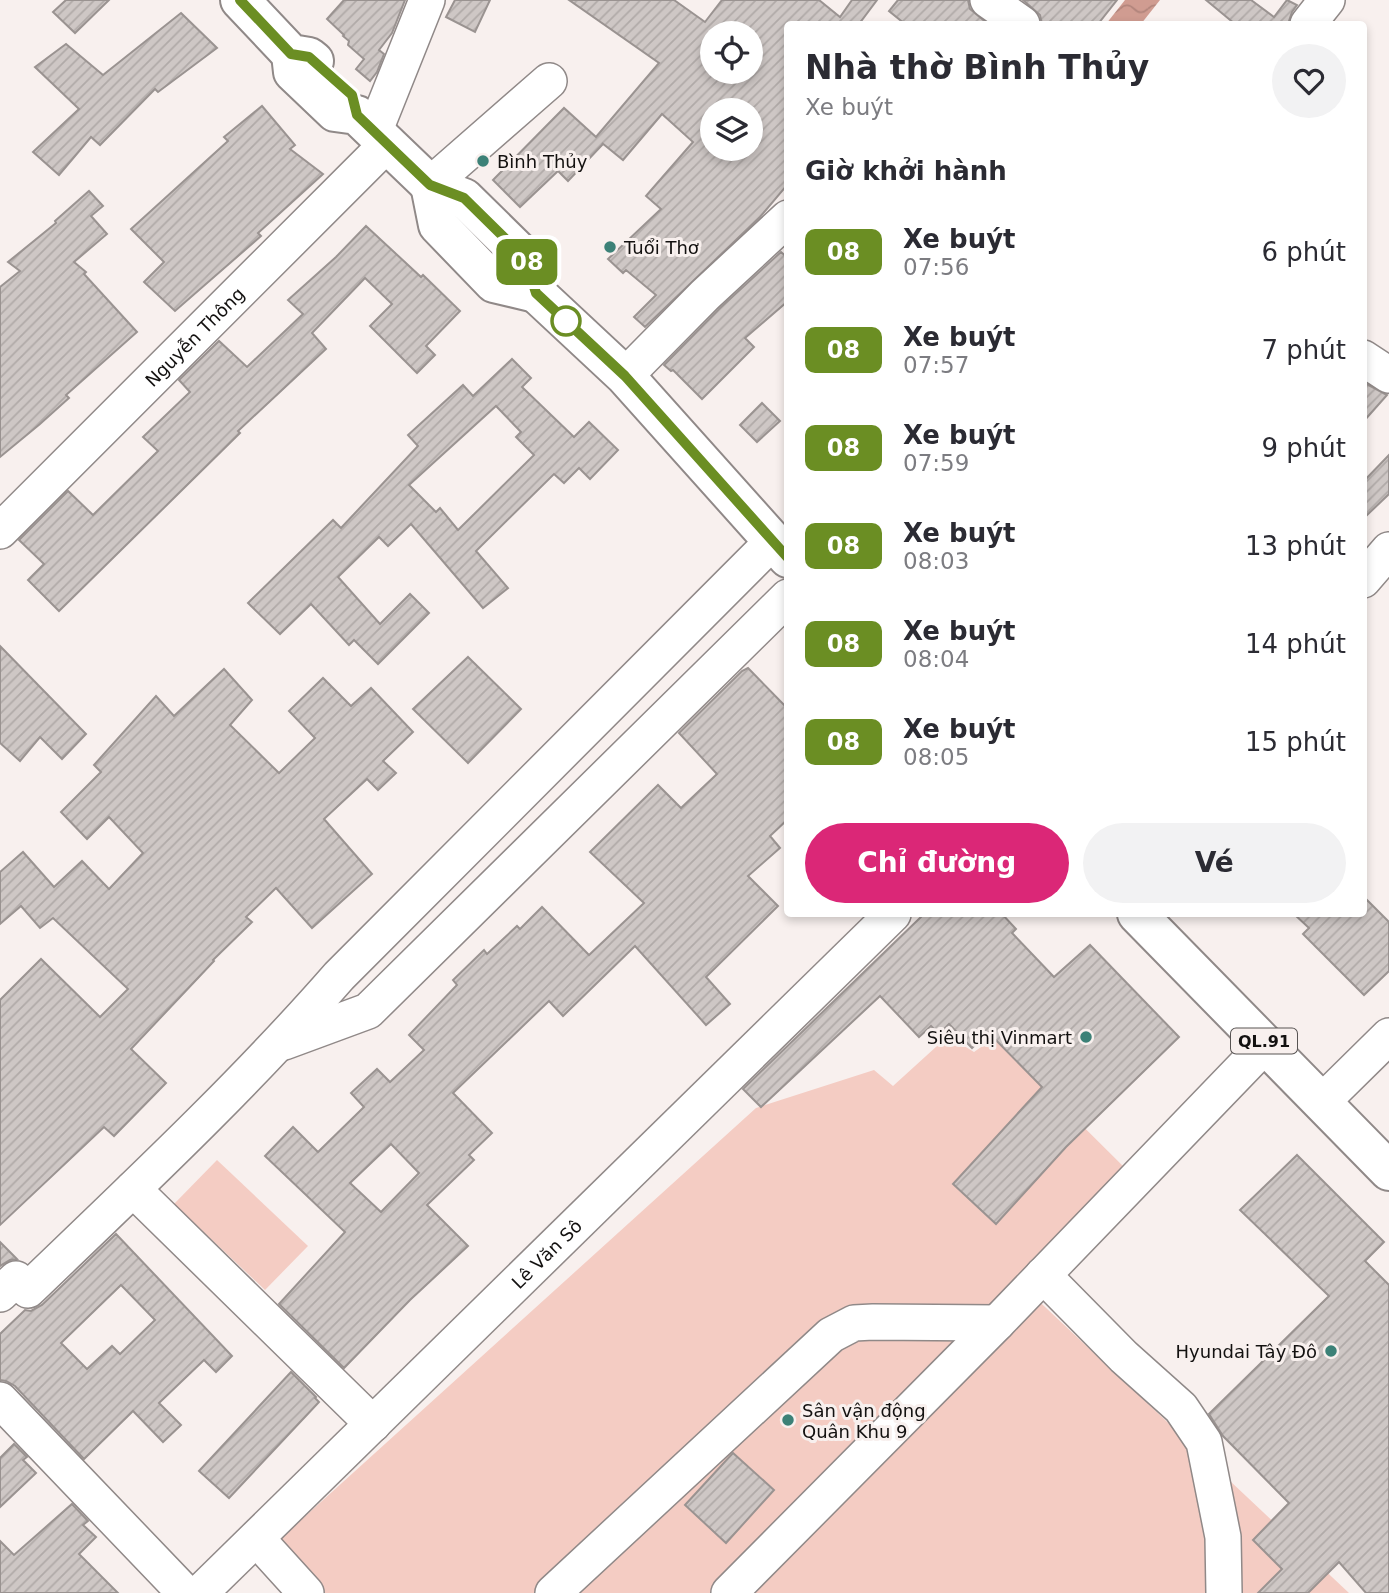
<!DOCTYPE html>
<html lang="vi">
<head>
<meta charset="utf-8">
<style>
	:root { --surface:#fff; --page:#f2f2f3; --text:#2b2b33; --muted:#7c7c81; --accent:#db2777 }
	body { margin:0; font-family:"DejaVu Sans",sans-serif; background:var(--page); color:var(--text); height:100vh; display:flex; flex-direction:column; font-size:26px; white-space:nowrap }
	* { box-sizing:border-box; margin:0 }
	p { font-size:23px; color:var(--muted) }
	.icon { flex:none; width:38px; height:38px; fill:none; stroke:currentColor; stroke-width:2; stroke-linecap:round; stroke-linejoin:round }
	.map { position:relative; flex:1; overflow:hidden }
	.details { position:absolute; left:784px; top:21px; width:583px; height:896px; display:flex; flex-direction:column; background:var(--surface); border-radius:7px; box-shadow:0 4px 10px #0003 }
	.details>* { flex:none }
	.badge { padding:0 14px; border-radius:10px; font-size:24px; line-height:46px }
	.tools { position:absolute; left:700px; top:21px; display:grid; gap:14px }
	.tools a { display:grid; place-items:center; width:63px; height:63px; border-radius:50%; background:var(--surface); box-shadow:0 4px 10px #0003; font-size:35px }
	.map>.badge { position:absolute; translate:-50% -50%; box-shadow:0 0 0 4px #fff }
	h2 { padding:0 21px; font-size:26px; line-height:63px }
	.round { display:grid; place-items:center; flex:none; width:74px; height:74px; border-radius:37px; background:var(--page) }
	.head { display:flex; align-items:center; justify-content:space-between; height:119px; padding:0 21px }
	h1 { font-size:33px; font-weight:700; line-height:52px }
	.cta { display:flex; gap:14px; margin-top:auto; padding:14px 21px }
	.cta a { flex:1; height:80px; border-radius:42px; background:var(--accent); color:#fff; font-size:28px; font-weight:700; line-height:80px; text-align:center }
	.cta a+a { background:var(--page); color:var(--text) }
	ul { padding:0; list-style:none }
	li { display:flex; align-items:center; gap:21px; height:98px; padding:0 21px }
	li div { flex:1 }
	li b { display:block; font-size:26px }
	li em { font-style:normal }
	li .badge { min-width:77px; font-weight:700; text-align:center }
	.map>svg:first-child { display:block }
</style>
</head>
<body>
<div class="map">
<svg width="1389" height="1593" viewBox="0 0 1389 1593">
	<defs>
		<pattern id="water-waves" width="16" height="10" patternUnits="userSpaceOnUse" patternTransform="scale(1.75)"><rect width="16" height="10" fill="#d09c91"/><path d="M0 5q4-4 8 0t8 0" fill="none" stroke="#b2857c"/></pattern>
		<pattern id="building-hatch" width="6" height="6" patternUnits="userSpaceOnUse" patternTransform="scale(1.75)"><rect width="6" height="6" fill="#cec7c5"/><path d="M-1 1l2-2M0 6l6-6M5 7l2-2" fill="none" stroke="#b0aaa8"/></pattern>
	</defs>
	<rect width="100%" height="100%" fill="#f8f0ee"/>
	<!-- pitch -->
	<g fill="#f4ccc3">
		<path d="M 948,1036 L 974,1052 L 994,1038 L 1133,1176 L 1028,1291 L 1349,1593 L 309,1593 L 269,1549 L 756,1108 L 874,1070 L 893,1086 Z"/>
		<path d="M 217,1160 L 308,1246 L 265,1290 L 174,1204 Z"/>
	</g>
	<!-- water -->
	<path fill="url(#water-waves)" d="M 1125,0 L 1160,0 L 1141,24 L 1106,24 Z"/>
	<!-- building -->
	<g fill="url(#building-hatch)" stroke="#9a9391" stroke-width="2" fill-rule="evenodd">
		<path d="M 66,0 L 109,0 L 75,33 L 53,12 Z"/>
		<path d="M 344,0 L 405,0 L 392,33 L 379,50 L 384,54 L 377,72 L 370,81 L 356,69 L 364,59 L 348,45 L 349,41 L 343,36 L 344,35 L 327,19 Z"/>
		<path d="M 455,0 L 490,0 L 475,32 L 446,17 Z"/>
		<path d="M 569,0 L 674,0 L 705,22 L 722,0 L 819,0 L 840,17 L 852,0 L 877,0 L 859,24 L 788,24 L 788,184 L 760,217 L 645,327 L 634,317 L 656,295 L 626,270 L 623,273 L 608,259 L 661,209 L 646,196 L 693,142 L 662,114 L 623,160 L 602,143 L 603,144 L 568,181 L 558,171 L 520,207 L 493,180 L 564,108 L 596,137 L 659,63 ZM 712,33 L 751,33 L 751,72 L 712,72 ZM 712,110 L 751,110 L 751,149 L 712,149 Z"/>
		<path d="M 898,0 L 968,0 L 970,9 L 988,24 L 905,24 L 889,11 Z"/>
		<path d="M 1023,0 L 1117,0 L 1098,24 L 1042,24 L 1040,15 Z"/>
		<path d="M 1206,0 L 1251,0 L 1274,17 L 1287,0 L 1297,5 L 1292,12 L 1288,24 L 1235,24 Z"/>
		<path d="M 181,13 L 217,48 L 158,92 L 155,89 L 100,145 L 91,137 L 59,175 L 33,152 L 79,109 L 35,67 L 66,44 L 103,75 Z"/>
		<path d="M 262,106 L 295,145 L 290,149 L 323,174 L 258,233 L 261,236 L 175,311 L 144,282 L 164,262 L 131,229 L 228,141 L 224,137 Z"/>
		<path d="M 89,191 L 103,206 L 91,216 L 107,234 L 74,262 L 86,272 L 84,274 L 137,332 L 66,395 L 69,398 L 40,424 L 0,457 L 0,287 L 20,271 L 8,262 L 56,223 L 55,221 Z"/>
		<path d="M 366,226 L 421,277 L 423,275 L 460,311 L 426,346 L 435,355 L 417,373 L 370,326 L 392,304 L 365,278 L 312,333 L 326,349 L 238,431 L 240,433 L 59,611 L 28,580 L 44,564 L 19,540 L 68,491 L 93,515 L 158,451 L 143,437 L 190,392 L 179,380 L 219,341 L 247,367 L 303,314 L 288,300 L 336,257 Z"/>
		<path d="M 781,252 L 788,258 L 788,301 L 745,338 L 754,347 L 702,399 L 673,370 L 671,371 L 664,365 L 719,309 Z"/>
		<path d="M 512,359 L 531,378 L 522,387 L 574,437 L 589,422 L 618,450 L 590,479 L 579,468 L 564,483 L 554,474 L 476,551 L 508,588 L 483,608 L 411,524 L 388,546 L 379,537 L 338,577 L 380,624 L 410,594 L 429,613 L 378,664 L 354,640 L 349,645 L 311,604 L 280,634 L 248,603 L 333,520 L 341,528 L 418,446 L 408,435 L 463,385 L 473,396 ZM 496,406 L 521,432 L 516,437 L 534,455 L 458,530 L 440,508 L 436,512 L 409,485 Z"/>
		<path d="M 1363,382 L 1387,395 L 1363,422 Z"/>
		<path d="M 762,403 L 780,421 L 757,442 L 740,425 Z"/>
		<path d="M 1389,455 L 1389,494 L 1363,519 L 1363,482 Z"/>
		<path d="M 0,646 L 86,734 L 62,759 L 40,737 L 20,761 L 0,743 Z"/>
		<path d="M 468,657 L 521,709 L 468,763 L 413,709 Z"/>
		<path d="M 748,668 L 788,709 L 788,819 L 770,836 L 780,848 L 748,876 L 778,906 L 706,977 L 730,1004 L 706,1025 L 635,946 L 563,1016 L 549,1001 L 453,1093 L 492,1133 L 469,1155 L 474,1160 L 427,1205 L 468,1246 L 410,1300 L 344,1368 L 279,1304 L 345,1232 L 265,1156 L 293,1127 L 318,1152 L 364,1107 L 351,1093 L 377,1069 L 390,1082 L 424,1050 L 409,1035 L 457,985 L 453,980 L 484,950 L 487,954 L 517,926 L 520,929 L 542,907 L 589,955 L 644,903 L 590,852 L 658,785 L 681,808 L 717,774 L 679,733 L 742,671 ZM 391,1144 L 419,1173 L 381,1212 L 350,1183 Z"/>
		<path d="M 224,669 L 252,700 L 230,725 L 279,773 L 315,738 L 289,711 L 323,678 L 351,706 L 371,688 L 413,732 L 383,761 L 396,773 L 378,790 L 367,779 L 324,819 L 372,874 L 312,928 L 276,888 L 246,917 L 252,922 L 213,960 L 214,961 L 131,1049 L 166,1083 L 114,1136 L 104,1127 L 0,1225 L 0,1000 L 41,959 L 100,1017 L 128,989 L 53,918 L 40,928 L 21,906 L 0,924 L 0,872 L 23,852 L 54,887 L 82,861 L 109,889 L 143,853 L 109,817 L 87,839 L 61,812 L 101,772 L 94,765 L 156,696 L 174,716 Z"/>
		<path d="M 1363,896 L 1389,922 L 1389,971 L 1364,995 L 1303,934 L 1309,928 L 1294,914 L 1363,914 Z"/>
		<path d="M 924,914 L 1002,914 L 1016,929 L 1012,933 L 1054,977 L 1090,945 L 1179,1037 L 1066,1147 L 996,1224 L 953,1184 L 1042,1087 L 988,1032 L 972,1048 L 949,1024 L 939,1034 L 931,1026 L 919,1037 L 880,996 L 761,1107 L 743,1089 Z"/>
		<path d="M 1297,1155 L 1384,1242 L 1365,1261 L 1389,1285 L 1389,1593 L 1366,1593 L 1339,1562 L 1308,1593 L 1258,1593 L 1282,1569 L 1253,1540 L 1289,1503 L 1223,1436 L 1209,1414 L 1329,1296 L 1240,1210 Z"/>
		<path d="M 116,1234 L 232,1356 L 216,1372 L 204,1360 L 159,1403 L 181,1425 L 163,1442 L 133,1411 L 84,1459 L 15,1386 L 6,1381 L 0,1380 L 0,1334 L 25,1310 L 31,1311 L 42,1305 ZM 121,1285 L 155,1320 L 120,1354 L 112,1346 L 87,1369 L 61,1343 Z"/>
		<path d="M 0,1242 L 17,1259 L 10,1260 L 0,1266 Z"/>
		<path d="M 291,1372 L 316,1397 L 315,1398 L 319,1402 L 229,1498 L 199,1471 Z"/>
		<path d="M 14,1444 L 27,1457 L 23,1460 L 36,1473 L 0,1507 L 0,1458 Z"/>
		<path d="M 733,1453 L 774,1490 L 726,1543 L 685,1505 Z"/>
		<path d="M 72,1504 L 88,1521 L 83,1525 L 96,1537 L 79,1554 L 118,1593 L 0,1593 L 0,1541 L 14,1555 Z"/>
	</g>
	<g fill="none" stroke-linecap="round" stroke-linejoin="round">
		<!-- minor casing -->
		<g stroke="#908988" stroke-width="38">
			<g id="minor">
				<path d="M 988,0 L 1022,24"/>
				<path d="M 1308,24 L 1327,0"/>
				<path d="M 375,130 L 427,0"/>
				<path d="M 430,185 L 549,81"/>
				<path d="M 1363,358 L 1389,375"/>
				<path d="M 625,376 L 705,295 L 788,218"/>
				<path id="s1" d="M 0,531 L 388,143"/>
				<path d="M 1363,580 L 1389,550"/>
				<path d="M 284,1042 L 368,1011 L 788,597"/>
				<path d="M 1323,1101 L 1389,1036"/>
				<path d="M 133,1189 L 373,1424"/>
				<path d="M 1043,1275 L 1124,1357 L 1181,1408 L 1204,1442 L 1223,1537 L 1224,1593"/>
				<path d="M 0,1294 L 16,1279 L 28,1290 C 134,1188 242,1087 339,976 L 773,541"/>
				<path d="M 0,1400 L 185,1593"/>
				<path d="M 257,1539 L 306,1593"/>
				<path id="s2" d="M 200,1593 L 893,914"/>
				<path d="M 553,1593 L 831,1335 L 854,1323 L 873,1322 L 997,1323"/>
				<path d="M 729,1593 L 997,1323 L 1266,1044"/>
			</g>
		</g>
		<!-- highway casing -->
		<g stroke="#908988" stroke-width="42">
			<g id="highway">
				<path d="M 240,0 L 291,54 L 309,57 L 314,61"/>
				<path d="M 291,54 L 293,72 L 335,112 L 357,115 L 430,185 L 464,198 L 525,258 L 536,293 L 625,376 L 788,558"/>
				<path d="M 430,185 L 438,225 L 494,283 L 536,293"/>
				<path d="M 1137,914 L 1389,1171"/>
			</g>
		</g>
		<!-- minor -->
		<use href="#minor" stroke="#fff" stroke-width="35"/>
		<!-- highway -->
		<use href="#highway" stroke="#fff" stroke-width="38"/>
	</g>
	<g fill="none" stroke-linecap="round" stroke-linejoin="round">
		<!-- line casing -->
		<g stroke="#fff" stroke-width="16">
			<path id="line" d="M 240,0 L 291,54 L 309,57 L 352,95 L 357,115 L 430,185 L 464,198 L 525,258 L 536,293 L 625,376 L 788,558"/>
		</g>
		<!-- line -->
		<use href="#line" stroke="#6b8e23" stroke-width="10"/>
	</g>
	<!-- markers -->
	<g fill="#3c8177" stroke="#f8f0ee" stroke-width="2.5">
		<circle cx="483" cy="161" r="7"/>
		<circle cx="610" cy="247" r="7"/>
		<circle cx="1086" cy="1037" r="7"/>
		<circle cx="1331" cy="1351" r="7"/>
		<circle cx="788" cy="1420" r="7"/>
	</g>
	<circle fill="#fff" stroke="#6b8e23" stroke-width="3.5" cx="566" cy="321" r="14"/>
	<g text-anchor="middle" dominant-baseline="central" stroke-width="6" stroke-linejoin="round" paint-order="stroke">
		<!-- shield labels -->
		<rect fill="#f8f0ee" stroke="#585453" stroke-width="2" x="1231" y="1028.5" width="66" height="25" rx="5"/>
		<g font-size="16" font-weight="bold" fill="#131110">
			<text x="1264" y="1041">QL.91</text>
		</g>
		<!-- poi labels -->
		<g font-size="18" fill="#131110" stroke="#f8f0ee" text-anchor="start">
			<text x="497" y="161">Bình Thủy</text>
			<text x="624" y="247">Tuổi Thơ</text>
			<text x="1072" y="1037" text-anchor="end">Siêu thị Vinmart</text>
			<text x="1317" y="1351" text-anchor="end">Hyundai Tây Đô</text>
			<text x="802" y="1410">Sân vận động<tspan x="802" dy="21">Quân Khu 9</tspan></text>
		</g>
		<!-- street labels -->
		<g font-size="18" fill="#131110" stroke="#f8f0ee">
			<text stroke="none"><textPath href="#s1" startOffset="275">Nguyễn Thông</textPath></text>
			<text stroke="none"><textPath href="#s2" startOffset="485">Lê Văn Sô</textPath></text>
		</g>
	</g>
</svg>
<div class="tools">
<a><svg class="icon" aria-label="locate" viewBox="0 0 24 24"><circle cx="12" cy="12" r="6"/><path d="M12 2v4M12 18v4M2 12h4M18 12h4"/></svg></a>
<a><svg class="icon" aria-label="layers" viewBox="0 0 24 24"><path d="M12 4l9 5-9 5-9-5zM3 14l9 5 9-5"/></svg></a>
</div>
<b class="badge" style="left:527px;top:262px;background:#6b8e23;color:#fff">08</b>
<section class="details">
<div class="head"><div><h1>Nhà thờ Bình Thủy</h1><p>Xe buýt</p></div><a class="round"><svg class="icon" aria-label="heart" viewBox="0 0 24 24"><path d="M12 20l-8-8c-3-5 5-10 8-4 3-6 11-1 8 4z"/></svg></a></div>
<h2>Giờ khởi hành</h2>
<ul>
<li><span class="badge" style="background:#6b8e23;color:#fff">08</span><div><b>Xe buýt</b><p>07:56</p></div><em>6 phút</em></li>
<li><span class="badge" style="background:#6b8e23;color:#fff">08</span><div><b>Xe buýt</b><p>07:57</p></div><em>7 phút</em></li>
<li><span class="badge" style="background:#6b8e23;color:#fff">08</span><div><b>Xe buýt</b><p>07:59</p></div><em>9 phút</em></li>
<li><span class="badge" style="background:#6b8e23;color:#fff">08</span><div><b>Xe buýt</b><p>08:03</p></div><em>13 phút</em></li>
<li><span class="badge" style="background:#6b8e23;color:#fff">08</span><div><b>Xe buýt</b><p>08:04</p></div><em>14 phút</em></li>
<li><span class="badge" style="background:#6b8e23;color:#fff">08</span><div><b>Xe buýt</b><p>08:05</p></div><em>15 phút</em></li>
</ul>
<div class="cta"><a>Chỉ đường</a><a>Vé</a></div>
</section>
</div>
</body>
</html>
